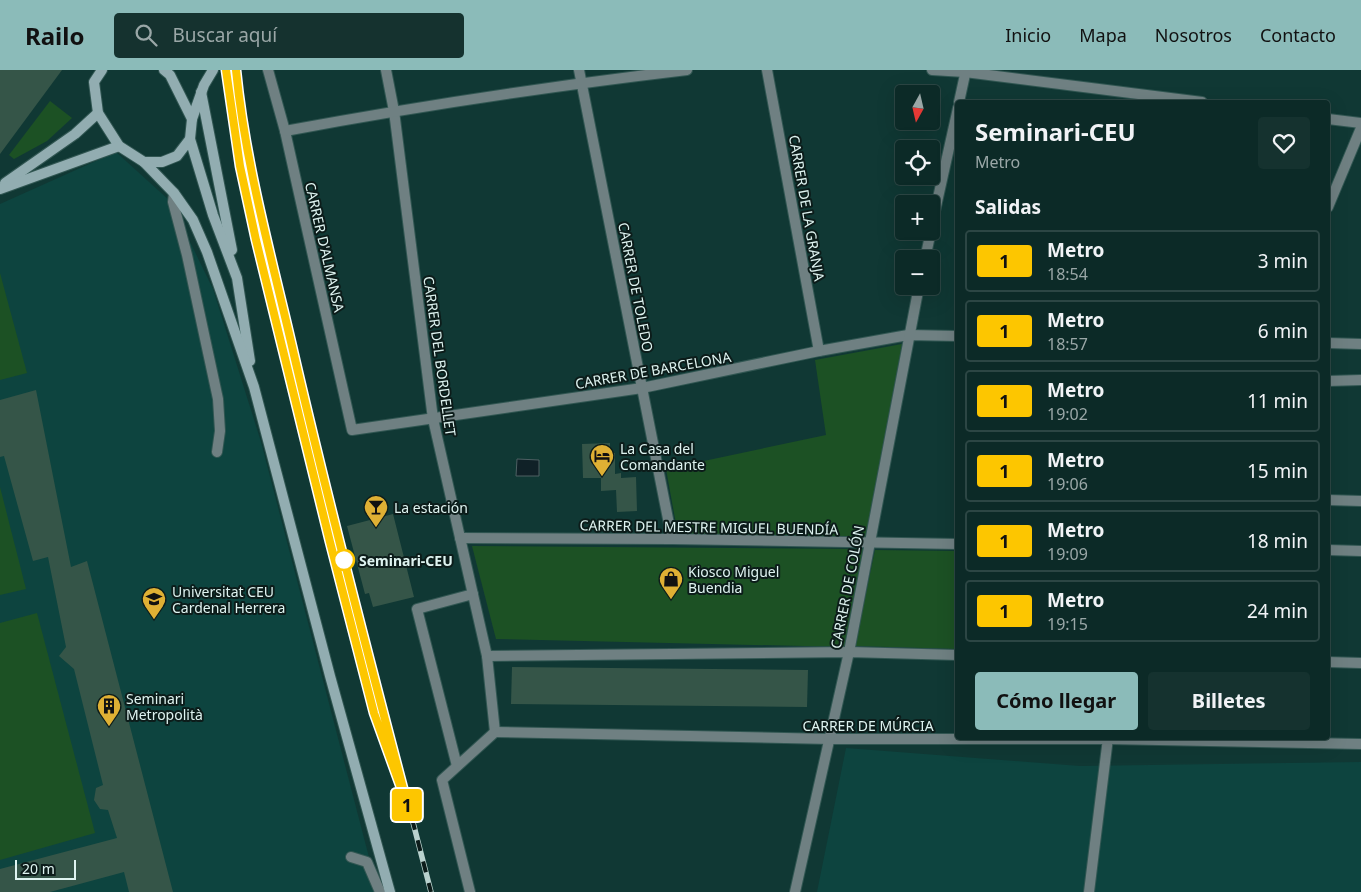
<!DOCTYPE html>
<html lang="es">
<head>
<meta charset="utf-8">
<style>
	:root { --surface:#0c2a27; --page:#15322f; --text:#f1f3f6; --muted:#9aa7a7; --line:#2c4644; --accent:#8bbbb9 }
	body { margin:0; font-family:"Noto Sans",sans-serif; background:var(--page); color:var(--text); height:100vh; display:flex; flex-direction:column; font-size:19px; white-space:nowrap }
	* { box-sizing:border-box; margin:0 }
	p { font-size:16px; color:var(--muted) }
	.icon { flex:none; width:28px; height:28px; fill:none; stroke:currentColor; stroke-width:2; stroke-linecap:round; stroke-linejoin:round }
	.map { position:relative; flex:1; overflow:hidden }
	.side { position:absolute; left:955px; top:30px; width:375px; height:640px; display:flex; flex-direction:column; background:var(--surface); border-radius:5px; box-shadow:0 5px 20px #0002,0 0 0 1px var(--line) }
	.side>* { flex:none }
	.badge { padding:0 10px; border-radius:4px; font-size:18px; line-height:32px }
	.needle { width:32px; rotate:188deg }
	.fabs { position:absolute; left:895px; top:15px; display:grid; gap:10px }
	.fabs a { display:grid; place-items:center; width:45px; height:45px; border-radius:5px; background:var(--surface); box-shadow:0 5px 20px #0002,0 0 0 1px var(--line); font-size:25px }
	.scale { position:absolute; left:15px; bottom:12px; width:61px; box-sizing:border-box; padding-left:5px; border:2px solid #def3f0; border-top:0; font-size:14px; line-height:18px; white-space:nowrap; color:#def3f0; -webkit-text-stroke:4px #0c1c1a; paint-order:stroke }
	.map>.badge { position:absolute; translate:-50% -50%; box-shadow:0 0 0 2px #fff }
	h2 { padding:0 20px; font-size:19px; line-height:45px }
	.round { display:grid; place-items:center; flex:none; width:52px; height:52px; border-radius:5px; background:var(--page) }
	.headline { display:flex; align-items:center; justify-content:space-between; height:85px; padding:0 20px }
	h1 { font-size:24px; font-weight:700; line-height:38px }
	.action { display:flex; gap:10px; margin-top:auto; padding:10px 20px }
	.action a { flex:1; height:58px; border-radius:5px; background:var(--accent); color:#111; font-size:20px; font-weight:700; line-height:58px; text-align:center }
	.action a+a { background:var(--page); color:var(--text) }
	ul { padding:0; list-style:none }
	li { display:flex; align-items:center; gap:15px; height:62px; margin:0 10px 8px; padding:0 10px; border:2px solid var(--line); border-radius:5px }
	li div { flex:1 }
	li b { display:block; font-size:19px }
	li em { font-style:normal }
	li .badge { min-width:55px; font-weight:700; text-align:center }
	header { display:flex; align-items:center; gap:30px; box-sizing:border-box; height:70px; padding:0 25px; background:var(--accent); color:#111 }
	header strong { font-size:24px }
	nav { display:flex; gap:28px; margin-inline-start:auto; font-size:18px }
	.search { width:350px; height:45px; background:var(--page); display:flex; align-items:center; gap:12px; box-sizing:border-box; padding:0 18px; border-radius:5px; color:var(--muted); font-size:19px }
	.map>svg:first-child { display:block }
</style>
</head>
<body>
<header>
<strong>Railo</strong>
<div class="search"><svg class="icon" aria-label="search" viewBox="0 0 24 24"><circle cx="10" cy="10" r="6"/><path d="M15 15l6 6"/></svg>Buscar aquí</div>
<nav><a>Inicio</a><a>Mapa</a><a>Nosotros</a><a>Contacto</a></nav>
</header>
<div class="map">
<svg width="1361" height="822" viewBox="0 0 1361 822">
	<rect width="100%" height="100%" fill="#103834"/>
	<!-- built -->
	<g fill="#0d443f">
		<path d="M 116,82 L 170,131 L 213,219 L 261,372 L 378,822 L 0,822 L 0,134 Z"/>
		<path d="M 846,678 L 1080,696 L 1361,692 L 1361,822 L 817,822 Z"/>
	</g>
	<!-- green -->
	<g fill="#1c5124">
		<path d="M 50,31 L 72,48 L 47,71 L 14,89 L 9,85 Z"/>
		<path d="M 0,203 L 27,303 L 0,310 Z"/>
		<path d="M 902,274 L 868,470 L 678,465 L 666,399 L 826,365 L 815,290 Z"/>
		<path d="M 0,417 L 26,519 L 0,525 Z"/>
		<path d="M 472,476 L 864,479 L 846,577 L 496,569 Z"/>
		<path d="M 875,480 L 957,481 L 957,579 L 855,576 Z"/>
		<path d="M 37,543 L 95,763 L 0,790 L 0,553 Z"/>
	</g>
	<!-- water -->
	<path fill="#102127" stroke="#4e6063" d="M 517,389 L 539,390 L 539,406 L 516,406 Z"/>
	<!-- building -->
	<g fill="#355548">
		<path d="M 0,0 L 62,0 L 0,84 Z"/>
		<path d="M 36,320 L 71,497 L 87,491 L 173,822 L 129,822 L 124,802 L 50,822 L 0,822 L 0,799 L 117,768 L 108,740 L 100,739 L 94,730 L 96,718 L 103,715 L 74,599 L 59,586 L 66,577 L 48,487 L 33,491 L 4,386 L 0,387 L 0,330 Z"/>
		<path d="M 610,373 L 610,383 L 615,383 L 615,404 L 621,403 L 621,408 L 636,407 L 637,441 L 617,442 L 616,420 L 601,421 L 601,408 L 583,408 L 582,374 Z"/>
		<path d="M 393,444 L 414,527 L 373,537 L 369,523 L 365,524 L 347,456 Z"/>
		<path d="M 512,597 L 808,600 L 807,637 L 511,634 Z"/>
	</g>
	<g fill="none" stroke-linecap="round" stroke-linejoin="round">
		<!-- lane casing -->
		<g stroke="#315652" stroke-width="12">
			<g id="lane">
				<path d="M 174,123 L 173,132 L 187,185 L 218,329 L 220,361 L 217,382"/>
				<path d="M 1328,311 L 1361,310"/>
				<path d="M 1328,430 L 1361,431"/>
				<path d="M 457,696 L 417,539 L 473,524"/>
				<path d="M 351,787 L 367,792 L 380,822"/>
			</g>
		</g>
		<!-- street casing -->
		<g stroke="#315652" stroke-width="12">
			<g id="street">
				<path d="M 268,0 L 285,61 L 352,360 L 642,318 L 819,281 L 908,265 L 958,266"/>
				<path d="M 386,0 L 394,41 L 433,349 L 487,586 L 495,662"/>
				<path d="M 579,0 L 672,469"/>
				<path d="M 767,0 L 819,281"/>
				<path d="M 932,0 L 965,2 L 1202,32"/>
				<path d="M 959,32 L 966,0"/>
				<path d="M 1328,49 L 1361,53"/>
				<path d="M 285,61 C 418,36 552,16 687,0"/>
				<path d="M 1328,137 L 1361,58"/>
				<path d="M 931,159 L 958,38"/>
				<path d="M 925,189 L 931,161"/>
				<path d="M 1328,273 L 1361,274"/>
				<path d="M 460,468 L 672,469 L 958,474"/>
				<path d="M 1328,480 L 1361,481"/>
				<path d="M 487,586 L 849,582 L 958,585"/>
				<path d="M 1328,592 L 1361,593"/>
				<path d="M 495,662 L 830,669 L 1108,669 L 1361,674"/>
				<path d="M 470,822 L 442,710 L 495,662"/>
				<path d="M 795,822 L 849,582 L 919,216"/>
				<path d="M 1089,822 L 1108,668"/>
			</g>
		</g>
		<!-- secondary casing -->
		<g stroke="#315652" stroke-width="12">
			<g id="secondary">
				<path d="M 102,0 L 94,12 L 98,43 L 119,76 L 144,92 L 162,92 L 177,86 L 190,69 L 192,49 L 170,5 L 164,0"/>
				<path d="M 201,22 L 232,180"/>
				<path d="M 192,49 L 204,15 L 213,0"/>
				<path d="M 190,69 L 213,145 L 237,208 L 250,291"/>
				<path d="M 144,92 L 174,123 L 193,150 L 207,182 L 254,317 L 330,606 L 390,822"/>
				<path d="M 5,113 L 75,64 L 98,43"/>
				<path d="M 0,119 L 119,76"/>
			</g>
		</g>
		<!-- lane -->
		<use href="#lane" stroke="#6f8082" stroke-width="10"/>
		<!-- street -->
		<use href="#street" stroke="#6f8082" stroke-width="10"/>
		<!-- secondary -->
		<use href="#secondary" stroke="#92adb1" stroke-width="10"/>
		<!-- rail casing -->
		<g stroke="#b9d2ce" stroke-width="5.5">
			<g id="rail">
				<path d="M 226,0 L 241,96 L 256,170 L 334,491 L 374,643 L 384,671"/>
				<path d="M 236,0 L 238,26 L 257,131 L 313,366 L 431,822"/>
			</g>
		</g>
		<!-- rail -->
		<use href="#rail" stroke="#0c1c1a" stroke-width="4" stroke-dasharray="11" stroke-linecap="butt"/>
	</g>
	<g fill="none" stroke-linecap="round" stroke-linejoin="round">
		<!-- line casing -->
		<g stroke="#fff" stroke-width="11">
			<path id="line" d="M 226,0 L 240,96 L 256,170 L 330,472 L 374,643 L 408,737 C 367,582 327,428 291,272 C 270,182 245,92 236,0"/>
		</g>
		<!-- line -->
		<use href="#line" stroke="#fdc600" stroke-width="8"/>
	</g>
	<!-- icons -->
	<defs>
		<g id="hotel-pin" transform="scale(1.25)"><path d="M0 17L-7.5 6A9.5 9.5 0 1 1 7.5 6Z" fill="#dfb034" stroke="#0c1c1a"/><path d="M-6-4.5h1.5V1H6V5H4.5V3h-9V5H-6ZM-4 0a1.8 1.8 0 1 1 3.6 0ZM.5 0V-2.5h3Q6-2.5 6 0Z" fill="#111"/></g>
		<g id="bar-pin" transform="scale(1.25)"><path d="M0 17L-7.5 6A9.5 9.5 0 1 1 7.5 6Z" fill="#dfb034" stroke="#0c1c1a"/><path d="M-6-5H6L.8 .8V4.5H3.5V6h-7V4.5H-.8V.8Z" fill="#111"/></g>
		<g id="shop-pin" transform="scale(1.25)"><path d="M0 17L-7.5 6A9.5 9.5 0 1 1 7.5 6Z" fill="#dfb034" stroke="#0c1c1a"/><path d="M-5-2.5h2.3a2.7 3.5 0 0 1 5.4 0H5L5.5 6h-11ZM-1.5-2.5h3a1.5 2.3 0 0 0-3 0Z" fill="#111"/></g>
		<g id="university-pin" transform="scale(1.25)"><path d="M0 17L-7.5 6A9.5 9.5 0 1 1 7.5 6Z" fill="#dfb034" stroke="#0c1c1a"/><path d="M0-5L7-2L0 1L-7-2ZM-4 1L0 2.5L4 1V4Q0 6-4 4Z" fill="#111"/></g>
		<g id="building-pin" transform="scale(1.25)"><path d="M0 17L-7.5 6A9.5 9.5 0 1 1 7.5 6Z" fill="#dfb034" stroke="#0c1c1a"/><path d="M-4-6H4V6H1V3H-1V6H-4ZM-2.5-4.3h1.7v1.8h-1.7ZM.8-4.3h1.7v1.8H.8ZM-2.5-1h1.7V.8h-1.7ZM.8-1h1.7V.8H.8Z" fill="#111"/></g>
	</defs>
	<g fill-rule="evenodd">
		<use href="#hotel-pin" x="602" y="386"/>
		<use href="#bar-pin" x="376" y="437"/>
		<use href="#shop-pin" x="671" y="509"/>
		<use href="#university-pin" x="154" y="529"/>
		<use href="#building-pin" x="109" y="636"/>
	</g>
	<!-- markers -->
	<circle fill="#fff" stroke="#fdc600" stroke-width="2.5" cx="344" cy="490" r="10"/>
	<g text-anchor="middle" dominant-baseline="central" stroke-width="4" stroke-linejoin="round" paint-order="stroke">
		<!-- street labels -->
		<g font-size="14" fill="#def3f0" stroke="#0c1c1a">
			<text transform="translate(807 138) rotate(80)">CARRER DE LA GRANJA</text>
			<text transform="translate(325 177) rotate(77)">CARRER D'ALMANSA</text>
			<text transform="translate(636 217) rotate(79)">CARRER DE TOLEDO</text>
			<text transform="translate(440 286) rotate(82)">CARRER DEL BORDELLET</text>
			<text transform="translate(653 300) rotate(-10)">CARRER DE BARCELONA</text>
			<text transform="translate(709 457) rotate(1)">CARRER DEL MESTRE MIGUEL BUENDÍA</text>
			<text transform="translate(847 517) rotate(-79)">CARRER DE COLÓN</text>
			<text x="868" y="655">CARRER DE MÚRCIA</text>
		</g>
		<!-- poi labels -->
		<g font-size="14" fill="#def3f0" stroke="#0c1c1a" text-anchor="start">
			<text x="620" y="378">La Casa del<tspan x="620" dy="16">Comandante</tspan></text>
			<text x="394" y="437">La estación</text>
			<text x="688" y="501">Kiosco Miguel<tspan x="688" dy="16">Buendia</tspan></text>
			<text x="172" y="521">Universitat CEU<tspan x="172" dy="16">Cardenal Herrera</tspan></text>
			<text x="126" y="628">Seminari<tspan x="126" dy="16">Metropolità</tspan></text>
		</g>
		<!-- stop labels -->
		<g font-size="14" font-weight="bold" fill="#def3f0" stroke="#0c1c1a" text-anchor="start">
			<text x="359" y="490">Seminari-CEU</text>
		</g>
	</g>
</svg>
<div class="fabs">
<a><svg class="needle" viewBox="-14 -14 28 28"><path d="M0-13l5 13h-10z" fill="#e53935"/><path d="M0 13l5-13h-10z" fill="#9aa7a7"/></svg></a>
<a><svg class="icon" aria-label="locate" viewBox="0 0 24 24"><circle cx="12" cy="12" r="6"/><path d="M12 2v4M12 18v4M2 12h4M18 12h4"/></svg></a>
<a>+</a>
<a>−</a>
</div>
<div class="scale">20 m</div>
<b class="badge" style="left:407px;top:735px;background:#fdc600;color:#111">1</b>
<section class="side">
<div class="headline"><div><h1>Seminari-CEU</h1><p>Metro</p></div><a class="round"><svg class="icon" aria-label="heart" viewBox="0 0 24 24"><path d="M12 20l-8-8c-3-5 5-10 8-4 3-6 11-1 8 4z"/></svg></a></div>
<h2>Salidas</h2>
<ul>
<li><span class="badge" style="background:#fdc600;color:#111">1</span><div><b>Metro</b><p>18:54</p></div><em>3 min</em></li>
<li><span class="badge" style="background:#fdc600;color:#111">1</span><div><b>Metro</b><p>18:57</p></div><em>6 min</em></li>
<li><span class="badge" style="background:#fdc600;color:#111">1</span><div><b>Metro</b><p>19:02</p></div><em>11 min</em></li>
<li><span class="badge" style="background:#fdc600;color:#111">1</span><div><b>Metro</b><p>19:06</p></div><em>15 min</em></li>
<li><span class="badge" style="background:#fdc600;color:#111">1</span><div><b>Metro</b><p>19:09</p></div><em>18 min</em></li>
<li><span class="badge" style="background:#fdc600;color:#111">1</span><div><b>Metro</b><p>19:15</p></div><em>24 min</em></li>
</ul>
<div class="action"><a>Cómo llegar</a><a>Billetes</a></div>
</section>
</div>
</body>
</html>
